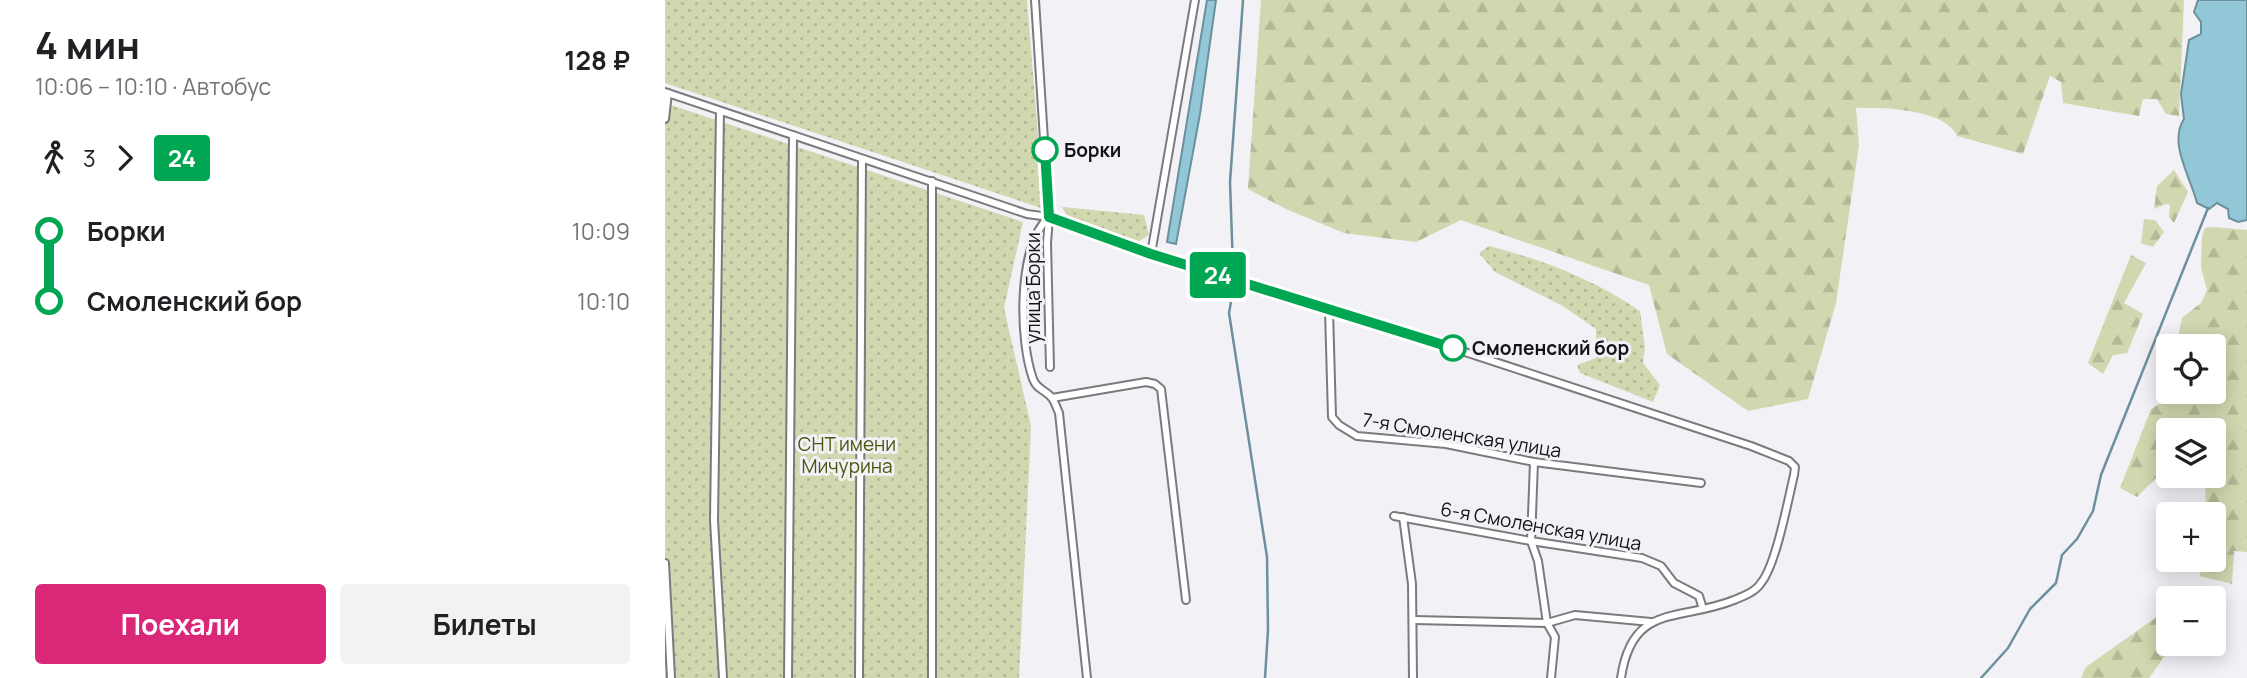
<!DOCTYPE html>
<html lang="ru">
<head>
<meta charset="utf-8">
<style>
	:root { --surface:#fff; --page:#f2f2f2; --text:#202124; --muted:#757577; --accent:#db2777 }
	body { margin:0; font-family:Manrope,sans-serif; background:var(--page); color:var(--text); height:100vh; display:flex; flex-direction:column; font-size:26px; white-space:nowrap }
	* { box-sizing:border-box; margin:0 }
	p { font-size:23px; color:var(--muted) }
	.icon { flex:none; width:38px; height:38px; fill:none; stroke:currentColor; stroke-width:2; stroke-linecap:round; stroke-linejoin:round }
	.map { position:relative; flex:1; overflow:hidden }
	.details { display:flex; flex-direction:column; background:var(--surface); width:665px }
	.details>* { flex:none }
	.badge { padding:0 14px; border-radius:5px; font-size:24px; line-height:46px }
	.controls { position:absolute; left:1491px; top:334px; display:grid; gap:14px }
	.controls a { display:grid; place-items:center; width:70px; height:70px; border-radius:7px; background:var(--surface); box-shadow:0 4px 18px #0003; font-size:35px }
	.map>.badge { position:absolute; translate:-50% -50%; box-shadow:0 0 0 4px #fff }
	.legs { display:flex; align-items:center; gap:10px; height:77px; padding:0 35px; font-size:23px }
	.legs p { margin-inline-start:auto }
	.headline { display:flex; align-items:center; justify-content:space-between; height:119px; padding:0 35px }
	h1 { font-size:38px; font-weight:700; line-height:52px }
	.cta { display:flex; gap:14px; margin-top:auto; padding:14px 35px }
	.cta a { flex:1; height:80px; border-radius:7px; background:var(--accent); color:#fff; font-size:28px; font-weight:700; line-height:80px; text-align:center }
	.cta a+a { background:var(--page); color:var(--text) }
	ul { padding:0 35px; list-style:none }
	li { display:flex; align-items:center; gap:24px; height:70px; font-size:26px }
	li i { display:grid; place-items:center; width:10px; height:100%; margin:0 9px; background:currentColor }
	li i::after { content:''; width:18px; height:18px; margin:-9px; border:5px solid; border-radius:50%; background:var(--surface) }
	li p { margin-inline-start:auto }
	li:first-child i { background:linear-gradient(#0000 50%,currentColor 0) }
	li:last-child i { background:linear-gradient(currentColor 50%,#0000 0) }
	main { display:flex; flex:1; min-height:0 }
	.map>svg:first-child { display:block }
</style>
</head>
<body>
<main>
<section class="details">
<div class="headline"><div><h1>4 мин</h1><p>10:06 – 10:10 · Автобус</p></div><b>128 ₽</b></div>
<div class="legs"><svg class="icon" aria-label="walk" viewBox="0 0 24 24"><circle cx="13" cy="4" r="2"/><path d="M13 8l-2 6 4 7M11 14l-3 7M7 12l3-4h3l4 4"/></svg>3<svg class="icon" aria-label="forward" viewBox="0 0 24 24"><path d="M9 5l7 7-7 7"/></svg><b class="badge" style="background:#00a651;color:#fff">24</b></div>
<ul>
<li><i style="color:#00a651"></i><b>Борки</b><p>10:09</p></li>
<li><i style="color:#00a651"></i><b>Смоленский бор</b><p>10:10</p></li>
</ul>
<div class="cta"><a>Поехали</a><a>Билеты</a></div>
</section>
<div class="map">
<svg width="1582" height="678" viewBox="0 0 1582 678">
	<defs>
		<pattern id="grass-dots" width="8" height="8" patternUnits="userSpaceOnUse" patternTransform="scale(1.75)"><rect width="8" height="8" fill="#d1d7af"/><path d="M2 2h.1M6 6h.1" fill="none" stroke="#b3b896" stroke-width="1.8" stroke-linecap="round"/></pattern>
		<pattern id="forest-firs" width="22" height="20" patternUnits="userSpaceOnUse" patternTransform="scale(1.75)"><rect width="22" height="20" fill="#d1d7af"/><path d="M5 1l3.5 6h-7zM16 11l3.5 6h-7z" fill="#b3b896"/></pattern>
	</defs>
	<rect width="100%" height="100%" fill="#f1f1f6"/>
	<!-- grass -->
	<g fill="url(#grass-dots)">
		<path d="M 0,0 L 362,0 L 379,209 L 0,83 Z"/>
		<path d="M 0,103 L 358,222 L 339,308 L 366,426 L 354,678 L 0,678 Z"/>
		<path d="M 397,207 L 479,215 L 484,235 L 473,242 L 402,216 Z"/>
		<path d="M 824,246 C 881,261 926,278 975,311 L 980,348 L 978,363 L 995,385 L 988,402 L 915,373 L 912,365 L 931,358 L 931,329 L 898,306 L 830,272 L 814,253 Z"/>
	</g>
	<!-- forest -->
	<g fill="url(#forest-firs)">
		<path d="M 596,0 L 1519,0 L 1514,116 L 1501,114 L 1492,99 L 1478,99 L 1474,116 L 1398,103 L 1396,82 L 1385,76 L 1358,154 L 1292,136 C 1281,109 1216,107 1191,108 L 1194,145 L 1171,303 L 1143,399 L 1083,411 L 1002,354 L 984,285 L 796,220 L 751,242 L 679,233 L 621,209 L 583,189 Z"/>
		<path d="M 1509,170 L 1523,192 L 1509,223 L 1504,217 L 1505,205 L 1501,204 L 1489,209 L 1492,186 Z"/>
		<path d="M 1479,219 L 1490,220 L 1499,232 L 1488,247 L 1476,243 Z"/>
		<path d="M 1548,227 L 1582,230 L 1582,552 L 1569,551 L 1567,584 L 1535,576 L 1536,560 L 1549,560 L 1549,514 L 1541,514 L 1540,476 L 1549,476 L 1549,430 L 1503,430 L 1503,466 L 1472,497 L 1455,488 L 1486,409 L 1515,392 L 1549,392 L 1549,346 L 1518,346 L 1513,338 L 1517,318 L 1536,303 L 1542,290 L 1536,267 L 1537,236 L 1540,228 Z"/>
		<path d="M 1466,255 L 1481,263 L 1459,303 L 1478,314 L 1462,353 L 1448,355 L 1438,374 L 1423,363 Z"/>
		<path d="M 1500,611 L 1502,653 L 1484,678 L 1416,678 L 1421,667 Z"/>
	</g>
	<!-- water -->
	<g fill="#92c7d7" stroke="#6c919d" stroke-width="2">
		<path d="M 542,0 L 551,0 L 535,114 L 511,244 L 502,242 Z"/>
		<path d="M 1533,0 L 1582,0 L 1582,220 L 1573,222 L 1564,218 L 1563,209 L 1552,203 L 1544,209 L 1532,203 C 1526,178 1503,143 1519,119 L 1516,94 L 1524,40 L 1536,34 L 1536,22 L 1529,12 Z"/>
	</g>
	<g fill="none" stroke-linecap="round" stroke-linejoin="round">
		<!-- stream -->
		<g stroke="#6c919d" stroke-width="2.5">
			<path d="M 568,268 L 565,182 L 578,0"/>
			<path d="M 569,285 L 564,313 L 602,557 L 603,630 L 600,678"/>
			<path d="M 1316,678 L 1343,648 L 1365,609 L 1391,583 L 1397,555 L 1412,539 L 1428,511 L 1436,475 L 1543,208"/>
		</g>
		<!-- street casing -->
		<g stroke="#7a7a7f" stroke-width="10">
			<g id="street">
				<path d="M 370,0 L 384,217 L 382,243 L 385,367"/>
				<path d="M 0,92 L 362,214 L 384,217 L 486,254 L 739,332 L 1086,446 L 1124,461 L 1130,467 L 1129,475 C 1123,500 1111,565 1096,583 C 1090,592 1079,596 1069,600 C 1015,622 967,602 956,678"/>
				<path d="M 55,111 L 49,520 L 58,678"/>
				<path d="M 0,119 L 3,93"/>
				<path d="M 384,217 C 352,246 354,340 368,379 C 372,390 381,390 387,398 C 390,402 392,409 394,413 L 422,678"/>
				<path d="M 486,254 L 530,0"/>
				<path d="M 664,310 L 667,417 L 674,425 L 692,436 L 781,444 L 869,462 L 1036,483"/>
				<path d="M 387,398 L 481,382 L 490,384 L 496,389 L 521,600"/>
				<path d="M 869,462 L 866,541 L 873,561 L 882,623 L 890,637 L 886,678"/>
				<path d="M 729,516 L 866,541 L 977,558 L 996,566 L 1009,583 L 1034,596 L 1038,609"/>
				<path d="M 738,517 L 747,584 L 748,678"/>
				<path d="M 0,563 L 6,678"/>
				<path d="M 749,620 L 882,623 L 910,615 L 986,622"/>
				<path d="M 123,678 L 128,135"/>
				<path d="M 194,678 L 197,159"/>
				<path d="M 267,678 L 267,181"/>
			</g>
		</g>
		<!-- street -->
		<use href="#street" stroke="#fff" stroke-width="6"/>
	</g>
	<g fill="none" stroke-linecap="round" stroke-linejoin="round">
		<!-- line-1 casing -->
		<g stroke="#fff" stroke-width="16">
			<path id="line-1" d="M 380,150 L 384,217 L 486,254 L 788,348"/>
		</g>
		<!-- line-1 -->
		<use href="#line-1" stroke="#00a651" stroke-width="10"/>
	</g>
	<!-- markers -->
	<g fill="#fff" stroke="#00a651" stroke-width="3.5">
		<circle cx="380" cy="150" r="12"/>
		<circle cx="788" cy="348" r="12"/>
	</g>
	<g text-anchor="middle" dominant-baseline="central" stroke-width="6" stroke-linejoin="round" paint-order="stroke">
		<!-- stop labels -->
		<g font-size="19" font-weight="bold" fill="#141315" stroke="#f1f1f6" text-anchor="start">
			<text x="399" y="150">Борки</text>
			<text x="807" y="348">Смоленский бор</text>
		</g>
		<!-- street labels -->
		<g font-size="19" fill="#141315" stroke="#f1f1f6">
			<text transform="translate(368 288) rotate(-90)">улица Борки</text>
			<text transform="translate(797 435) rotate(9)">7-я Смоленская улица</text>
			<text transform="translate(876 526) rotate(10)">6-я Смоленская улица</text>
		</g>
		<!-- park labels -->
		<g font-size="19" fill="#4e550f" stroke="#f1f1f6">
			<text x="182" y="444">СНТ имени<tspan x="182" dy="22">Мичурина</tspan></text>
		</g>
	</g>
</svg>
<div class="controls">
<a><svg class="icon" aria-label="locate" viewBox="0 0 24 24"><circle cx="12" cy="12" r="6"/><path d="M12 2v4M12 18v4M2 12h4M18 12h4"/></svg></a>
<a><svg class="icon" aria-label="layers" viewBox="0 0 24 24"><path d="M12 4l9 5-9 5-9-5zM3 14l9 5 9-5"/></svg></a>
<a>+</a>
<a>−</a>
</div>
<b class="badge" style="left:553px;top:275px;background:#00a651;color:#fff">24</b>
</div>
</main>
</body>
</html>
